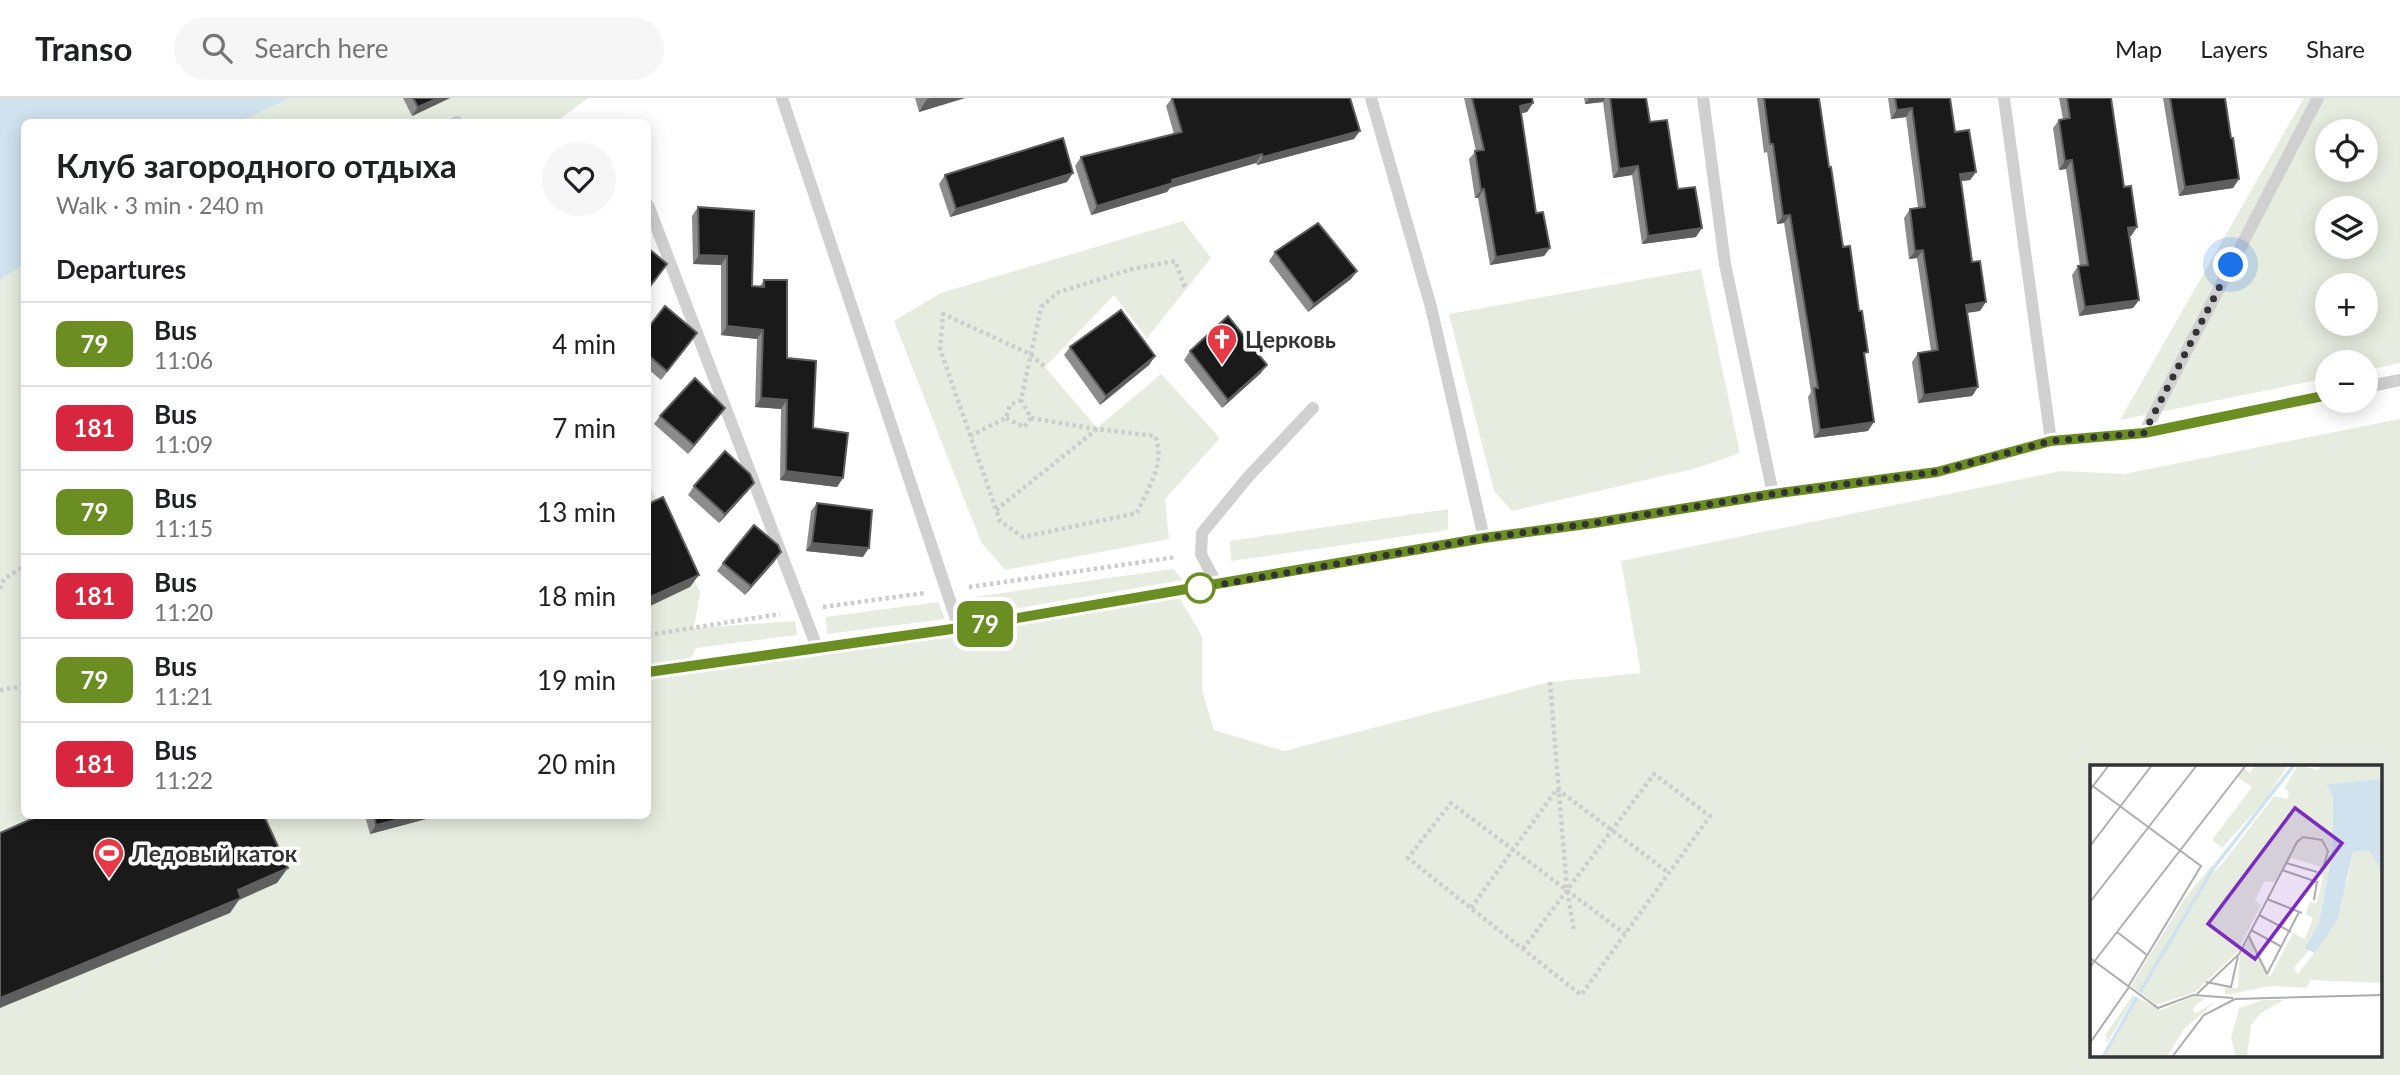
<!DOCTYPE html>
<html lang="en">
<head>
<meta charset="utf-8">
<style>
	:root { --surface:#fff; --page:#f6f6f6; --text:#202124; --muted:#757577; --line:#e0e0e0 }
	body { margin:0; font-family:Lato,sans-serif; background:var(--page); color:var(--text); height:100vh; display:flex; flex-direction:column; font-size:26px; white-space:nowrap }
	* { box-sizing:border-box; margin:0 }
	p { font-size:23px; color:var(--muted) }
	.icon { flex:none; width:38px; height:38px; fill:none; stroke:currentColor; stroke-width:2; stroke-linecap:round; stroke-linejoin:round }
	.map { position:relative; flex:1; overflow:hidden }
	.side { position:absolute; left:21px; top:21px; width:630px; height:700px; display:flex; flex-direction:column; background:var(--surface); border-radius:10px; box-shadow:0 4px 18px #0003 }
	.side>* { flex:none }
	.badge { padding:0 14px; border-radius:10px; font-size:24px; line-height:46px }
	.fabs { position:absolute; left:2315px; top:21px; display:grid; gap:14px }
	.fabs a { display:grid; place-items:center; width:63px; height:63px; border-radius:50%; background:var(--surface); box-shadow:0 4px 18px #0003; font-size:35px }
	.you { position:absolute; width:35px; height:35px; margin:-18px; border:5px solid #fff; border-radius:50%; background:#1a73e8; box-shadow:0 0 0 10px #1a73e833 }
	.map>.badge { position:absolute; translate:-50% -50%; box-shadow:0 0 0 4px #fff }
	h2 { padding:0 35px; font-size:26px; line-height:63px }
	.round { display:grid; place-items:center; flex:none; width:74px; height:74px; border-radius:37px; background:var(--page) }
	.headline { display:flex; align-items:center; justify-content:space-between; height:119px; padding:0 35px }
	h1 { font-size:33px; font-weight:700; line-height:52px }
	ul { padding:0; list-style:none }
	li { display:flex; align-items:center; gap:21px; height:84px; padding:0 35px; border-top:2px solid var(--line) }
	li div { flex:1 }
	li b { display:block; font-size:26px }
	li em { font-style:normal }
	li .badge { min-width:77px; font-weight:700; text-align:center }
	header { display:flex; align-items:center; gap:42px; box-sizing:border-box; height:98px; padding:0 35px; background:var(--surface); border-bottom:2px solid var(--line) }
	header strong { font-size:33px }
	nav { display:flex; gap:38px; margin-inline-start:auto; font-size:24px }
	.search { width:490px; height:63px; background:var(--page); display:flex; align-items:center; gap:18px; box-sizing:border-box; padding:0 24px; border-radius:38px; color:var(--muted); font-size:26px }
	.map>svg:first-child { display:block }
</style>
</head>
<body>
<header>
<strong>Transo</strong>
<div class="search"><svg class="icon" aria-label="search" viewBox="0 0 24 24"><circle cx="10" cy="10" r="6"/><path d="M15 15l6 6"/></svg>Search here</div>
<nav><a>Map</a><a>Layers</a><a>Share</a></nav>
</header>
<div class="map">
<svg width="2400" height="977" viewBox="0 0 2400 977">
	<rect width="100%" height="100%" fill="#fff"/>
	<!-- green -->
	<g fill="#e6ecdf" fill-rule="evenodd">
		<path d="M 290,0 L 588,0 L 556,24 L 240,24 Z"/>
		<path d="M 2304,0 L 2400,0 L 2400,265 L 2366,272 L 2366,264 L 2328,264 L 2327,280 L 2120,322 ZM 2328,33 L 2366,33 L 2366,72 L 2328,72 ZM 2328,110 L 2366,110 L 2366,149 L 2328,149 ZM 2328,187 L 2366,187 L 2366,226 L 2328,226 Z"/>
		<path d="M 1183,123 L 1211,160 L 1147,240 L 1114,197 L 1045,269 L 1097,330 L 1161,276 L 1220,340 L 1165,401 L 1169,441 L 1005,472 L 981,444 L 894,223 L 941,195 Z"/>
		<path d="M 24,166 L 24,718 L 648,718 L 648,384 L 700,494 L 694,530 L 795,523 L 797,537 L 696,550 L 688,566 L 1176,494 L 1202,538 L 1202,593 L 1214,632 L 1284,653 L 1550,584 L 1641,575 L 1621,463 L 2061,373 L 2124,376 L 2400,321 L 2400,977 L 0,977 L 0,182 ZM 2092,669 L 2381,669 L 2381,958 L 2092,958 Z"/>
		<path d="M 1701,171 L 1740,355 L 1697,370 L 1512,413 L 1494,393 L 1449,216 Z"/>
		<path d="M 1448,411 L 1448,432 L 1231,463 L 1230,443 Z"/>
		<path d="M 1173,471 L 1183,482 L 978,517 L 966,500 Z"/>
		<path d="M 938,504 L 945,521 L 827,536 L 826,519 Z"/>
	</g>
	<!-- water -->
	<path fill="#cfe2ee" d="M 0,0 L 290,0 L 240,24 L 24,24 L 24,166 L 0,182 Z"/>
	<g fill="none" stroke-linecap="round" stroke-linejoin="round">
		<!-- path -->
		<g stroke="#cdcdcd" stroke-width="4.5" stroke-dasharray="3.5 3.5" stroke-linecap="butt">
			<path d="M 1006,320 L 1024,329 L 1031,320 L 1021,302"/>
			<path d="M 1031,320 L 1096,331"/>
			<path d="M 970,338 L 1006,320 L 1010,307 L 1021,302 L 1041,209 L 1059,194 L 1132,171 L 1175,163 L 1186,192"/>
			<path d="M 996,412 L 1097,331 L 1155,338 C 1166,365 1148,390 1137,415 L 1023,439 L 1000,423 L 940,251 L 943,216 L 1030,256 L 1045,269"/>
			<path d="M 969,489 L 1176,459"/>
			<path d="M 0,491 L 4,481 L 24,468"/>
			<path d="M 823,509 L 925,495"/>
			<path d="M 648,537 L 780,516"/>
			<path d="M 1550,584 L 1567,792 L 1574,833"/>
			<path d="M 0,592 L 24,588"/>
			<path d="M 1471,810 L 1557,691 L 1669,775"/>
			<path d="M 1523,851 L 1654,676 L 1710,718 L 1581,897 C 1523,851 1465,806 1408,760 L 1451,705 L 1625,836"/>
		</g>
		<!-- service -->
		<g stroke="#d0d0d0" stroke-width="12">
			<path d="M 782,0 L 959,530"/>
			<path d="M 1371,0 L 1431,209 L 1484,440"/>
			<path d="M 1703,0 L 1725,166 L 1773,396"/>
			<path d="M 2004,0 L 2051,343"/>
			<path d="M 456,24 L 457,24"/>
			<path d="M 648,107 L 818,552"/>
			<path d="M 2366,289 L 2400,282"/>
			<path d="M 2144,335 L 2318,0"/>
			<path d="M 1217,487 L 1201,456 L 1202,435 L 1248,379 L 1313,310"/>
			<path d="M 648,574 L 687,567 L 818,552 L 959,530 L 1484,440 L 1594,425 L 1773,396 L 1937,374 L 2051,343 L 2144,335 L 2328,297"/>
		</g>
	</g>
	<!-- wall -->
	<g fill="#8c8c8c">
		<path d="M 403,0 L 450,0 L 412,18 Z"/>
		<path d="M 915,0 L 965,0 L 919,14 Z"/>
		<path d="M 1172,0 L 1350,0 L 1354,41 L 1257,67 L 1256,65 L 1170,90 L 1167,94 L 1091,117 L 1075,68 L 1081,59 L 1174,36 L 1166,8 Z"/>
		<path d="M 1464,0 L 1532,0 L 1533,5 L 1527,14 L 1521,15 L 1536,115 L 1550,150 L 1544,158 L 1490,167 L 1478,100 L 1475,100 L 1469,61 L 1476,53 Z"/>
		<path d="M 1584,0 L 1646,0 L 1650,24 L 1678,91 L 1696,139 L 1642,146 L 1632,77 L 1613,80 L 1603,4 L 1585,6 Z"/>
		<path d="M 1757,0 L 1819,0 L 1829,69 L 1864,260 L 1868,333 L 1814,340 L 1808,299 L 1811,294 L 1784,125 L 1777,126 L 1767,54 L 1764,55 Z"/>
		<path d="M 1888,0 L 1950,0 L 1955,34 L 1976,74 L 1970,82 L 1961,83 L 1980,213 L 1967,214 L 1978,289 L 1972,298 L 1918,305 L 1912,264 L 1918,255 L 1931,253 L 1917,160 L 1909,161 L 1904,120 L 1910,111 L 1918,110 L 1906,19 L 1891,21 Z"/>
		<path d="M 2059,0 L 2111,0 L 2124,89 L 2137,129 L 2131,138 L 2129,138 L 2139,202 L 2133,210 L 2079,218 L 2072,177 L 2078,168 L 2080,168 L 2066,71 L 2059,72 L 2053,30 L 2059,22 L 2063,21 Z"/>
		<path d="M 2163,0 L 2225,0 L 2231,40 L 2239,81 L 2233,90 L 2179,98 Z"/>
		<path d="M 945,77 L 1067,84 L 950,119 L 939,86 Z"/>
		<path d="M 698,109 L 752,188 L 760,188 L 764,182 L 787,260 L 813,330 L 843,380 L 837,389 L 780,382 L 781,311 L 755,309 L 757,241 L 721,237 L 721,167 L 693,166 L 692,118 Z"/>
		<path d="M 1275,154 L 1357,173 L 1351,181 L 1308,214 L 1269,163 Z"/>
		<path d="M 648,230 L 691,244 L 661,282 L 648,271 Z"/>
		<path d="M 1070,249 L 1155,258 L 1149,267 L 1100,307 L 1064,257 Z"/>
		<path d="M 1190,253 L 1261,275 L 1222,310 L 1184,262 Z"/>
		<path d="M 660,318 L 719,318 L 688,356 L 654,326 Z"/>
		<path d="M 694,388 L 748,393 L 719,425 L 688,397 Z"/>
		<path d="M 817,405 L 863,459 L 806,453 L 811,413 Z"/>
		<path d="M 775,463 L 745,497 L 717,473 L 723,465 Z"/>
		<path d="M 365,718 L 428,718 L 426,721 L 370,736 Z"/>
	</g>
	<!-- shaded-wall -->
	<g fill="#5f5f5f">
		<path d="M 438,0 L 450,0 L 412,18 L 418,9 Z"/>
		<path d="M 931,0 L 965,0 L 919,14 L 927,1 Z"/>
		<path d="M 1589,0 L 1605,0 L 1603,4 L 1585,6 Z"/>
		<path d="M 1533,5 L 1527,14 L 1514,17 L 1520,8 Z"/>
		<path d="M 1912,10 L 1906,19 L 1891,21 L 1897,12 Z"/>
		<path d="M 1360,33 L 1354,41 L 1257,67 L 1263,59 Z"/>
		<path d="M 1262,56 L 1256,65 L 1170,90 L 1167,94 L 1091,117 L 1097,108 L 1172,82 Z"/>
		<path d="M 2072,62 L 2066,71 L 2059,72 L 2065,63 Z"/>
		<path d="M 1638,68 L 1632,77 L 1613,80 L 1619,71 Z"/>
		<path d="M 1976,74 L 1970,82 L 1954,84 L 1960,76 Z"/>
		<path d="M 1073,75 L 1067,84 L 950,119 L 956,111 Z"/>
		<path d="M 2239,81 L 2233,90 L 2179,98 L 2185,89 Z"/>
		<path d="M 1484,91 L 1478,100 L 1475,100 L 1481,92 Z"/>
		<path d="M 1790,117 L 1784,125 L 1777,126 L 1783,118 Z"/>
		<path d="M 2137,129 L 2131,138 L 2122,139 L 2128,130 Z"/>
		<path d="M 1702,130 L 1696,139 L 1642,146 L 1648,138 Z"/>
		<path d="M 1550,150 L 1544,158 L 1490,167 L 1496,159 Z"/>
		<path d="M 1923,152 L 1917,160 L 1909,161 L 1915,153 Z"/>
		<path d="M 699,157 L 727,158 L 721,167 L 693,166 Z"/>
		<path d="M 1357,173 L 1351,181 L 1308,214 L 1314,206 Z"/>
		<path d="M 2139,202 L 2133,210 L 2079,218 L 2085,209 Z"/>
		<path d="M 1986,204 L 1980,213 L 1960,216 L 1966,207 Z"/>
		<path d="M 727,228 L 763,232 L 757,241 L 721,237 Z"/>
		<path d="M 1155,258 L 1149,267 L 1100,307 L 1106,298 Z"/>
		<path d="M 1267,267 L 1261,275 L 1222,310 L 1228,302 Z"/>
		<path d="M 1978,289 L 1972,298 L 1918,305 L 1924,297 Z"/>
		<path d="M 761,300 L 787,302 L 781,311 L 755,309 Z"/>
		<path d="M 725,310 L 719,318 L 688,356 L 694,347 Z"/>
		<path d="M 1874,324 L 1868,333 L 1814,340 L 1820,332 Z"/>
		<path d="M 786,373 L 843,380 L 837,389 L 780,382 Z"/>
		<path d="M 754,385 L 748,393 L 719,425 L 725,416 Z"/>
		<path d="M 812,445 L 869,450 L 863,459 L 806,453 Z"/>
		<path d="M 781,454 L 775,463 L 745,497 L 751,488 Z"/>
		<path d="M 699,477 L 690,489 L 648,509 L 648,500 Z"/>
		<path d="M 412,718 L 428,718 L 426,721 L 370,736 L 376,727 Z"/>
		<path d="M 288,770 L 277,785 L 239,802 L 230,815 L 0,910 L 0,900 Z"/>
	</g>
	<!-- building -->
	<g fill="#1a1a1a" stroke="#5f5f5f" stroke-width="2">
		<path d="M 413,0 L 438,0 L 418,9 Z"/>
		<path d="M 1172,0 L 1350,0 L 1360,33 L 1263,59 L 1262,56 L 1172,82 L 1173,85 L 1097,108 L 1081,59 L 1182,34 Z"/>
		<path d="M 1472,0 L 1532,0 L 1533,5 L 1520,8 L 1536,115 L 1543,114 L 1550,150 L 1496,159 L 1484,91 L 1481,92 L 1475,53 L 1484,52 Z"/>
		<path d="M 1610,0 L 1646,0 L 1650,24 L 1667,22 L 1678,91 L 1695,89 L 1702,130 L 1648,138 L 1638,68 L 1619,71 Z"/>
		<path d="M 1764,0 L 1819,0 L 1829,69 L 1831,69 L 1843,149 L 1850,148 L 1859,213 L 1862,213 L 1868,254 L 1864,255 L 1874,324 L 1820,332 L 1814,290 L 1818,290 L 1790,117 L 1783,118 L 1773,46 L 1770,46 Z"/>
		<path d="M 1895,0 L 1950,0 L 1955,34 L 1969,32 L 1976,74 L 1960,76 L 1972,164 L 1980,163 L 1986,204 L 1966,207 L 1978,289 L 1924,297 L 1918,255 L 1938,252 L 1923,152 L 1915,153 L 1910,111 L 1925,109 L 1912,10 L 1897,12 Z"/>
		<path d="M 2067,0 L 2111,0 L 2124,89 L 2131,88 L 2137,129 L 2128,130 L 2139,202 L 2085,209 L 2078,168 L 2088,167 L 2072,62 L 2065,63 L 2059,22 L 2070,20 Z"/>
		<path d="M 2170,0 L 2225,0 L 2231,40 L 2233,40 L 2239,81 L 2185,89 Z"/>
		<path d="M 1063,40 L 1073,75 L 956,111 L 945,77 Z"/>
		<path d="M 698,109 L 754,113 L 752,188 L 764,189 L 764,182 L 787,182 L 787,260 L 816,263 L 813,330 L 848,335 L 843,380 L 786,373 L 787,302 L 761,300 L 763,232 L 727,228 L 727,158 L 699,157 Z"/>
		<path d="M 1318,125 L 1357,173 L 1314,206 L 1275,154 Z"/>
		<path d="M 648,150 L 667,166 L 648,191 Z"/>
		<path d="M 665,208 L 697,235 L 667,273 L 648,257 L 648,230 Z"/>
		<path d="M 1121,212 L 1155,258 L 1106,298 L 1070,249 Z"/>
		<path d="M 1228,218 L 1267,267 L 1228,302 L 1190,253 Z"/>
		<path d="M 695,280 L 725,310 L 694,347 L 660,318 Z"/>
		<path d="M 725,353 L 750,376 L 754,385 L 725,416 L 694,388 Z"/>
		<path d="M 663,399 L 699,477 L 648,500 L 648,406 Z"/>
		<path d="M 817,405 L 872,412 L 869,450 L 812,445 Z"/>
		<path d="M 754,427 L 778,447 L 781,454 L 751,488 L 723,465 Z"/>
		<path d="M 38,718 L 264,718 L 288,770 L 238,792 L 241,800 L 0,900 L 0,735 Z"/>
		<path d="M 374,718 L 412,718 L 376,727 Z"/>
	</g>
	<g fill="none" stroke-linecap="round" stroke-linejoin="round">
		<!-- line casing -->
		<g stroke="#fff" stroke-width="16">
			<path id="line" d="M 648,574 L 959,530 L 1484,440 L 1594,425 L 1773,396 L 1937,374 L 2051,343 L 2144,335 L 2328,297"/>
		</g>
		<!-- line -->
		<use href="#line" stroke="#6b8e23" stroke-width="10"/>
		<!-- walk -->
		<path stroke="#333" stroke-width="7" stroke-dasharray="0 12.6" d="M 1200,490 L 1484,440 L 1594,425 L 1773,396 L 1937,374 L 2051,343 L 2144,335 L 2231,167"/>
	</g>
	<!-- icons -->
	<defs>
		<g id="church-pin" transform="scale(1.575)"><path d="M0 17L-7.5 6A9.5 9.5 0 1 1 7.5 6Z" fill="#e63946" stroke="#fff"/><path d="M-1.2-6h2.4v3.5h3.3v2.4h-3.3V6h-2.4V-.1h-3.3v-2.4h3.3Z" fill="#fff"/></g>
		<g id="stadium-pin" transform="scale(1.575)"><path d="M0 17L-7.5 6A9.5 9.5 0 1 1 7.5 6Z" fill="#e63946" stroke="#fff"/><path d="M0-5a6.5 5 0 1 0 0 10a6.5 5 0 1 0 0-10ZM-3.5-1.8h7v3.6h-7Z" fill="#fff"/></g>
	</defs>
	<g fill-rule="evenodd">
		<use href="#church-pin" x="1222" y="241"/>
		<use href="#stadium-pin" x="109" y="755"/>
	</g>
	<!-- markers -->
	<circle fill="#fff" stroke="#6b8e23" stroke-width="3.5" cx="1200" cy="490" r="14"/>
	<g text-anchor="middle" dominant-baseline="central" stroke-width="7" stroke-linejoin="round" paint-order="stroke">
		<!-- poi labels -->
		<g font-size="23" font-weight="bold" fill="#333" stroke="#fff" text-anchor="start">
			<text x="1245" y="241">Церковь</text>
			<text x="132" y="755">Ледовый каток</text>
		</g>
	</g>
	<!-- overview -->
	<g transform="translate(2090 667)">
		<rect width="292" height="292" fill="#fff"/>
		<path d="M 166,0 L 198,0 L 177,33 L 132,83 L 122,75 L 162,22 L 147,12 L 154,3 L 160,8 ZM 208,0 L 228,5 L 230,0 L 292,0 L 292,14 L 236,19 L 243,32 L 242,89 L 229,157 L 217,179 L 219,185 L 204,203 L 208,209 L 224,188 L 257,117 L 263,87 L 280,86 L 292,107 L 292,218 L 221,215 L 216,223 L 181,221 L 135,230 L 135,223 L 148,223 L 150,188 L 160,169 L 180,212 L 203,168 L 215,174 L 223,153 L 215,149 L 220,137 L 227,138 L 233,111 L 229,101 L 201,93 L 186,117 L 174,117 L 165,136 L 171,140 L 147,187 L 105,227 L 66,240 L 41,221 L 50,206 L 95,133 L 122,100 L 125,106 L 132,99 L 184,31 L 197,34 L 199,27 L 194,23 ZM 43,230 L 45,232 L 17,278 L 16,269 ZM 102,232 L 115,233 L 104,242 L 103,247 L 107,248 L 126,236 L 94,264 L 77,292 L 15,292 L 48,233 L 71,245 ZM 173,235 L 194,235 L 171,248 L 161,260 L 157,292 L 146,292 L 141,273 L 149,243 Z" fill="#e6ecdf"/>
		<path d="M 292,14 L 292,107 L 280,86 L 263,87 L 247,156 L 224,188 L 215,183 L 229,157 L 242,89 L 243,32 L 236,19 Z" fill="#cfe2ee"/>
		<path fill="none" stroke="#cfe2ee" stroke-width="3.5" d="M 50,227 L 122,105 L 204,0M 13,292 L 47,232"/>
		<path fill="none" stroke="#adadad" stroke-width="2" d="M 0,19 L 111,101 L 38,222M 0,25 L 19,0M 0,81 L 62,0M 196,98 L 227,107M 192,105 L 227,117 L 224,135M 177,134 L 212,148M 0,137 L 107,0M 169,150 L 201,167M 161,165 L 192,182M 27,167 L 57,190M 158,170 L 177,209M 0,193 L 68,243 L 103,230 L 143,233M 0,202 L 156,0M 177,209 L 209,147M 116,217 L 141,222 L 148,191M 107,229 L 149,189 L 207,77 L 213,72 L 232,75 L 238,86 L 234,100M 0,278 L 39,222M 82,292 L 114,250 L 145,234 L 293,230"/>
		<path fill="#7b2cbf" fill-opacity="0.15" stroke="#7b2cbf" stroke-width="3.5" d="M 205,43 L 252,78 L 165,194 L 118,159 Z"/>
		<rect width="292" height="292" fill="none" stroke="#333" stroke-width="3.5"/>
	</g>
</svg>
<div class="fabs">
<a><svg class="icon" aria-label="locate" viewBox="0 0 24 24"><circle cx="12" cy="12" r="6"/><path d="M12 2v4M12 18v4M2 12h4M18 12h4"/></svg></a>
<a><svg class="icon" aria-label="layers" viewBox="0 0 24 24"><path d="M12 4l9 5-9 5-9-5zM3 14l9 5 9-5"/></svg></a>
<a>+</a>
<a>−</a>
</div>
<div class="you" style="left:2231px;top:167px"></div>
<b class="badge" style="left:985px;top:526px;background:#6b8e23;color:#fff">79</b>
<section class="side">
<div class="headline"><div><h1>Клуб загородного отдыха</h1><p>Walk · 3 min · 240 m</p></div><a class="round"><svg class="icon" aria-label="heart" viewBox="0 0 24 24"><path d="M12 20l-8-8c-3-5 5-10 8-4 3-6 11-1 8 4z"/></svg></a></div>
<h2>Departures</h2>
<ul>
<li><span class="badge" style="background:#6b8e23;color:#fff">79</span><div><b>Bus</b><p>11:06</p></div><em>4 min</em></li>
<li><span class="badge" style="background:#d7263d;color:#fff">181</span><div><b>Bus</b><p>11:09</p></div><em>7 min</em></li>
<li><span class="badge" style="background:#6b8e23;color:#fff">79</span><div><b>Bus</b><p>11:15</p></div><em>13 min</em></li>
<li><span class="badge" style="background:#d7263d;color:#fff">181</span><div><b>Bus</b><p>11:20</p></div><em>18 min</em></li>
<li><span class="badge" style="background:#6b8e23;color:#fff">79</span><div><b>Bus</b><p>11:21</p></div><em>19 min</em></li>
<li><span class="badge" style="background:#d7263d;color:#fff">181</span><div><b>Bus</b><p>11:22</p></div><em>20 min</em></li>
</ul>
</section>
</div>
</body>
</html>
